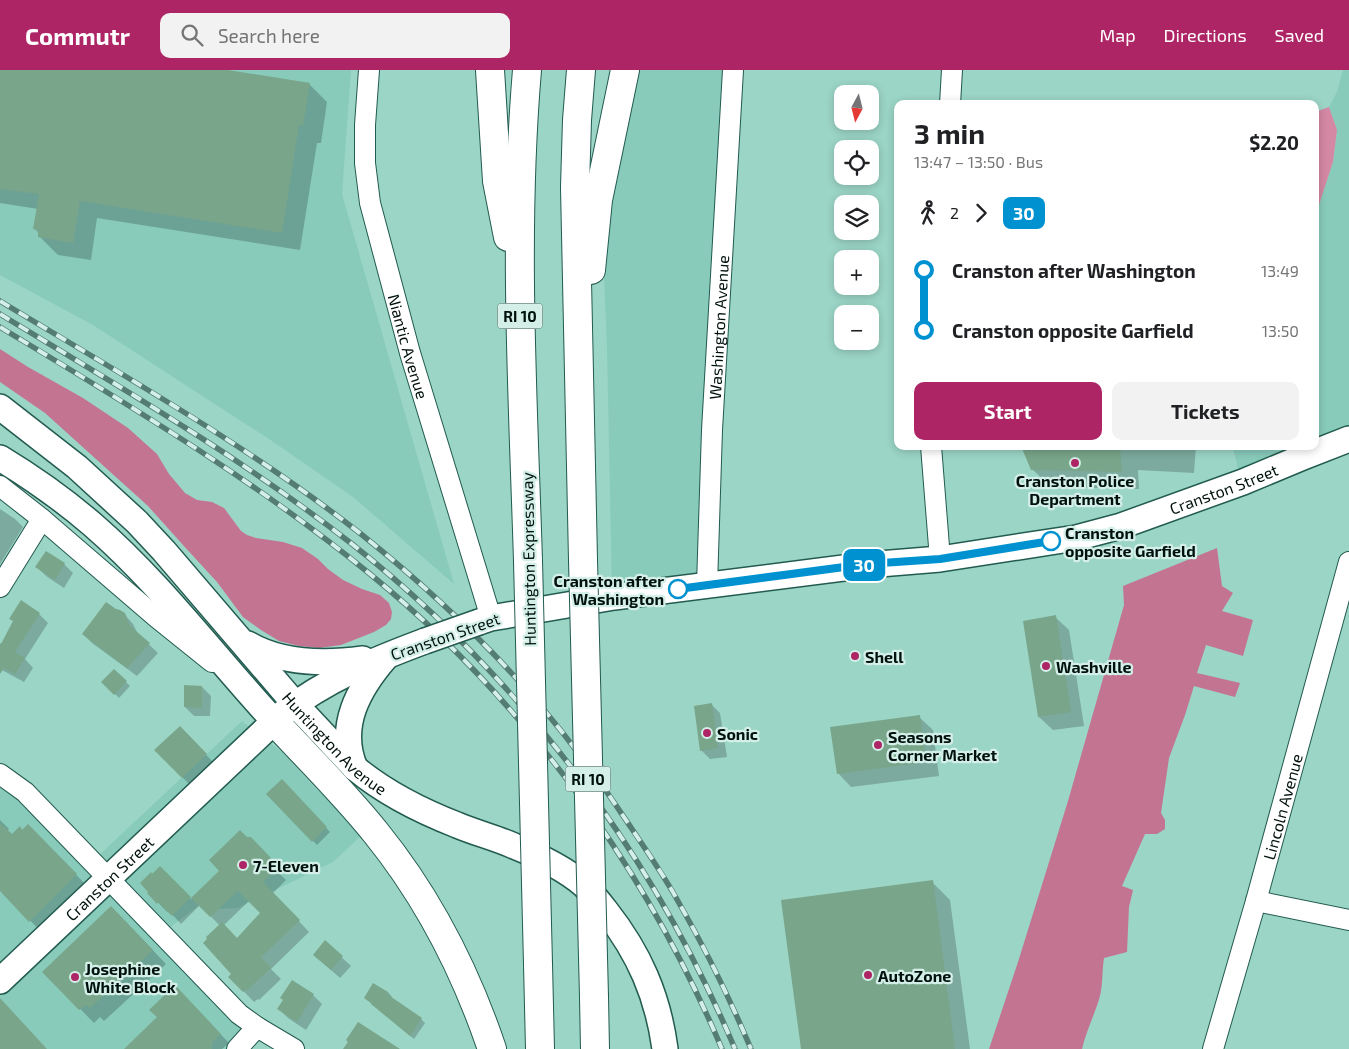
<!DOCTYPE html>
<html lang="en">
<head>
<meta charset="utf-8">
<style>
	:root { --surface:#fff; --page:#f2f2f2; --text:#202124; --muted:#757577; --accent:#ae2566 }
	body { margin:0; font-family:"Exo 2",sans-serif; background:var(--page); color:var(--text); height:100vh; display:flex; flex-direction:column; font-size:19px; white-space:nowrap }
	* { box-sizing:border-box; margin:0 }
	p { font-size:16px; color:var(--muted) }
	.icon { flex:none; width:28px; height:28px; fill:none; stroke:currentColor; stroke-width:2; stroke-linecap:round; stroke-linejoin:round }
	.map { position:relative; flex:1; overflow:hidden }
	.sheet { position:absolute; left:894px; top:30px; width:425px; height:350px; display:flex; flex-direction:column; background:var(--surface); border-radius:10px; box-shadow:0 2px 8px #0003 }
	.sheet>* { flex:none }
	.badge { padding:0 10px; border-radius:8px; font-size:18px; line-height:32px }
	.needle { width:32px; rotate:187deg }
	.buttons { position:absolute; left:834px; top:15px; display:grid; gap:10px }
	.buttons a { display:grid; place-items:center; width:45px; height:45px; border-radius:10px; background:var(--surface); box-shadow:0 2px 8px #0003; font-size:25px }
	.map>.badge { position:absolute; translate:-50% -50%; box-shadow:0 0 0 2px #fff }
	.legs { display:flex; align-items:center; gap:8px; height:55px; padding:0 20px; font-size:16px }
	.legs p { margin-inline-start:auto }
	.headline { display:flex; align-items:center; justify-content:space-between; height:85px; padding:0 20px }
	h1 { font-size:28px; font-weight:700; line-height:38px }
	.button { display:flex; gap:10px; margin-top:auto; padding:10px 20px }
	.button a { flex:1; height:58px; border-radius:10px; background:var(--accent); color:#fff; font-size:20px; font-weight:700; line-height:58px; text-align:center }
	.button a+a { background:var(--page); color:var(--text) }
	ul { padding:0 20px; list-style:none }
	li { display:flex; align-items:center; gap:18px; height:60px; font-size:19px }
	li i { display:grid; place-items:center; width:8px; height:100%; margin:0 6px; background:currentColor }
	li i::after { content:''; width:12px; height:12px; margin:-6px; border:4px solid; border-radius:50%; background:var(--surface) }
	li p { margin-inline-start:auto }
	li:first-child i { background:linear-gradient(#0000 50%,currentColor 0) }
	li:last-child i { background:linear-gradient(currentColor 50%,#0000 0) }
	header { display:flex; align-items:center; gap:30px; box-sizing:border-box; height:70px; padding:0 25px; background:var(--accent); color:#fff }
	header strong { font-size:24px }
	nav { display:flex; gap:28px; margin-inline-start:auto; font-size:18px }
	.search { width:350px; height:45px; background:var(--page); display:flex; align-items:center; gap:12px; box-sizing:border-box; padding:0 18px; border-radius:10px; color:var(--muted); font-size:19px }
	.map>svg:first-child { display:block }
</style>
</head>
<body>
<header>
<strong>Commutr</strong>
<div class="search"><svg class="icon" aria-label="search" viewBox="0 0 24 24"><circle cx="10" cy="10" r="6"/><path d="M15 15l6 6"/></svg>Search here</div>
<nav><a>Map</a><a>Directions</a><a>Saved</a></nav>
</header>
<div class="map">
<svg width="1349" height="979" viewBox="0 0 1349 979">
	<rect width="100%" height="100%" fill="#9bd5c6"/>
	<!-- built -->
	<g fill="#88cbbb">
		<path d="M 0,0 L 351,0 L 342,124 L 454,514 L 353,427 L 272,371 L 93,255 L 0,205 Z"/>
		<path d="M 623,0 L 731,0 L 708,505 L 612,521 L 607,278 L 600,109 Z"/>
		<path d="M 1343,0 L 1349,0 L 1349,371 L 1238,413 L 1237,393 L 1232,376 L 1315,376 L 1315,147 L 1333,92 L 1337,60 L 1329,37 L 1337,22 Z"/>
		<path d="M 242,651 L 283,683 L 320,723 L 371,752 L 363,764 L 333,792 L 238,838 L 219,839 L 206,830 L 172,856 L 168,862 L 258,950 L 230,979 L 0,979 L 0,698 L 96,788 Z"/>
	</g>
	<!-- green -->
	<path fill="#d488a3" d="M 1329,37 L 1337,60 L 1333,92 L 1315,147 L 1315,42 Z"/>
	<!-- forest -->
	<g fill="#c37491">
		<path d="M 0,279 L 28,297 L 83,328 L 128,358 L 157,384 L 169,404 L 185,423 L 197,430 L 212,432 L 224,438 L 241,461 L 247,465 L 256,468 L 283,472 L 302,478 L 318,489 L 328,499 L 343,510 L 362,519 L 380,525 L 389,533 L 392,542 L 391,549 L 386,555 L 374,562 L 341,575 L 319,578 L 299,576 L 279,571 L 261,560 L 243,547 L 217,512 L 183,475 L 148,436 L 45,343 L 0,312 Z"/>
		<path d="M 1217,478 L 1222,516 L 1233,523 L 1222,541 L 1253,550 L 1243,586 L 1206,575 L 1197,603 L 1240,613 L 1235,627 L 1194,616 L 1185,645 L 1169,688 L 1161,743 L 1165,750 L 1165,759 L 1157,764 L 1145,764 L 1122,816 L 1133,820 L 1129,837 L 1127,882 L 1104,888 C 1102,900 1103,913 1100,926 C 1095,944 1086,961 1082,979 L 989,979 L 1018,892 L 1068,731 L 1124,535 L 1123,516 Z"/>
	</g>
	<!-- shadow -->
	<g fill="#0003" fill-rule="evenodd">
		<path d="M 0,0 L 220,0 L 309,14 L 327,32 L 321,73 L 317,73 L 300,180 L 97,148 L 91,190 L 58,185 L 40,167 L 39,163 L 35,159 L 38,139 L 0,133 Z"/>
		<path d="M 1022,376 L 1196,376 L 1194,403 L 1138,400 L 1139,419 L 1051,417 L 1032,399 Z"/>
		<path d="M 0,439 L 15,449 L 23,457 L 0,494 Z"/>
		<path d="M 46,482 L 64,494 L 73,503 L 64,518 L 46,506 L 37,497 Z"/>
		<path d="M 22,532 L 39,544 L 48,553 L 25,589 L 33,598 L 24,612 L 0,599 L 0,579 L 14,552 Z"/>
		<path d="M 124,544 L 133,554 L 138,564 L 158,583 L 137,606 L 92,573 L 83,564 Z"/>
		<path d="M 1055,547 L 1069,560 L 1084,656 L 1053,660 L 1039,647 Z"/>
		<path d="M 114,600 L 130,616 L 119,628 L 103,612 Z"/>
		<path d="M 202,617 L 211,626 L 210,646 L 194,646 L 185,637 Z"/>
		<path d="M 711,634 L 720,643 L 727,687 L 710,689 L 701,680 Z"/>
		<path d="M 919,647 L 933,660 L 939,706 L 851,717 L 838,703 Z"/>
		<path d="M 180,658 L 215,694 L 191,716 L 156,680 Z"/>
		<path d="M 282,711 L 330,762 L 317,775 L 268,724 Z"/>
		<path d="M 0,750 L 9,759 L 7,762 L 12,766 L 20,758 L 23,761 L 28,756 L 94,823 L 48,869 L 0,819 Z"/>
		<path d="M 246,768 L 250,768 L 281,800 L 280,804 L 286,810 L 273,823 L 309,862 L 271,899 L 281,909 L 259,930 L 258,929 L 254,932 L 230,907 L 233,904 L 220,856 L 200,835 L 181,854 L 168,840 L 167,842 L 149,823 L 152,806 L 160,798 L 191,829 L 221,801 ZM 249,831 L 261,843 L 238,870 L 224,855 Z"/>
		<path d="M 932,812 L 950,830 L 970,979 L 803,979 Z"/>
		<path d="M 125,851 L 166,894 L 104,951 L 100,947 L 94,953 L 44,902 Z"/>
		<path d="M 325,872 L 351,896 L 340,908 L 314,885 Z"/>
		<path d="M 292,911 L 313,925 L 322,934 L 306,960 L 288,948 L 279,939 Z"/>
		<path d="M 175,917 L 229,973 L 222,979 L 133,979 L 158,948 Z"/>
		<path d="M 388,922 L 392,927 L 391,928 L 421,949 L 425,953 L 414,969 L 365,928 Z"/>
	</g>
	<!-- building -->
	<g fill="#79a58a">
		<path d="M 0,0 L 228,0 L 310,13 L 303,56 L 299,55 L 282,163 L 80,131 L 73,173 L 38,167 L 38,160 L 33,159 L 39,124 L 0,119 Z"/>
		<path d="M 1021,376 L 1120,376 L 1122,402 L 1031,400 Z"/>
		<path d="M 46,481 L 65,493 L 55,510 L 35,497 Z"/>
		<path d="M 21,530 L 40,543 L 15,582 L 25,588 L 15,604 L 4,598 L 0,604 L 0,573 L 1,574 L 13,551 L 9,549 Z"/>
		<path d="M 106,532 L 116,539 L 120,540 L 125,543 L 130,556 L 150,573 L 127,598 L 82,564 Z"/>
		<path d="M 1056,545 L 1071,642 L 1038,647 L 1023,551 Z"/>
		<path d="M 114,599 L 127,611 L 114,625 L 101,612 Z"/>
		<path d="M 184,615 L 202,616 L 202,638 L 184,637 Z"/>
		<path d="M 712,633 L 718,678 L 700,681 L 694,636 Z"/>
		<path d="M 920,645 L 926,692 L 837,704 L 830,657 Z"/>
		<path d="M 180,656 L 207,684 L 182,708 L 154,680 Z"/>
		<path d="M 282,709 L 327,757 L 312,772 L 266,724 Z"/>
		<path d="M 0,753 L 12,764 L 20,756 L 22,760 L 28,754 L 77,804 L 29,852 L 0,821 Z"/>
		<path d="M 240,760 L 247,767 L 251,767 L 271,788 L 270,792 L 277,799 L 263,812 L 300,850 L 261,887 L 271,898 L 247,920 L 246,919 L 243,922 L 228,907 L 231,904 L 203,873 L 207,869 L 206,867 L 222,852 L 237,868 L 260,843 L 238,821 L 210,847 L 191,828 L 219,801 L 209,790 Z"/>
		<path d="M 160,796 L 191,827 L 172,846 L 158,832 L 157,834 L 147,823 L 148,822 L 140,813 L 151,802 L 152,804 Z"/>
		<path d="M 933,810 L 955,979 L 801,979 L 781,830 Z"/>
		<path d="M 111,836 L 153,880 L 90,938 L 86,935 L 79,940 L 42,902 Z"/>
		<path d="M 325,870 L 343,886 L 331,900 L 313,885 Z"/>
		<path d="M 292,910 L 314,924 L 297,952 L 277,939 L 283,930 L 280,928 Z"/>
		<path d="M 373,913 L 388,922 L 387,924 L 422,948 L 410,966 L 371,934 L 371,933 L 364,928 Z"/>
		<path d="M 175,915 L 221,964 L 212,973 L 212,979 L 124,979 L 157,947 L 149,940 Z"/>
		<path d="M 0,928 L 47,979 L 0,979 Z"/>
		<path d="M 358,952 L 400,979 L 343,979 L 348,972 L 346,970 Z"/>
	</g>
	<g fill="none" stroke-linecap="round" stroke-linejoin="round">
		<!-- minor casing -->
		<g stroke="#225b4f" stroke-width="22">
			<g id="minor">
				<path id="s1" d="M 369,0 L 365,55 L 365,93 L 370,133 L 410,283 L 491,548"/>
				<path d="M 950,34 L 952,0"/>
				<path d="M 931,376 L 940,489"/>
				<path d="M 0,416 L 42,449 L 156,547 L 212,592"/>
				<path id="s2" d="M 707,515 L 712,360 L 733,0"/>
				<path d="M 0,517 L 42,449"/>
				<path d="M 0,704 L 25,722 L 239,944 L 257,957 L 294,979"/>
				<path d="M 1256,831 L 1349,850"/>
				<path d="M 237,979 L 257,957"/>
				<path id="s3" d="M 1213,979 L 1256,831 L 1349,492"/>
			</g>
		</g>
		<!-- major casing -->
		<g stroke="#225b4f" stroke-width="28">
			<g id="major">
				<path id="s4" d="M 0,337 L 77,397 L 137,452 L 164,481 L 295,634 L 355,698 C 385,723 421,741 457,755 C 476,763 496,768 514,776 C 539,786 564,798 584,815 C 592,823 599,832 606,841 C 639,883 658,926 665,979"/>
				<path d="M 0,388 C 33,408 64,430 93,455 C 160,513 214,586 274,651"/>
				<path id="s5" d="M 479,552 L 491,548 L 614,527 L 867,495 L 940,489 L 1076,468 L 1121,456 L 1243,412 L 1303,387 L 1349,369"/>
				<path d="M 248,574 C 282,594 325,594 363,589"/>
				<path d="M 355,698 C 337,656 359,618 386,587"/>
				<path id="s6" d="M 0,911 L 282,644 C 325,610 374,590 425,571"/>
			</g>
		</g>
		<!-- highway casing -->
		<g stroke="#225b4f" stroke-width="30">
			<g id="highway">
				<path d="M 490,0 L 497,111 L 508,167"/>
				<path d="M 527,0 C 513,164 523,328 528,491"/>
				<path d="M 581,0 L 577,50 L 575,117 L 583,490"/>
				<path d="M 591,200 L 598,130 L 625,0"/>
				<path d="M 274,651 C 308,688 345,724 376,763 C 427,826 466,902 492,979"/>
				<path d="M 538,894 L 540,979"/>
				<path d="M 594,927 L 595,979"/>
			</g>
		</g>
		<!-- minor -->
		<use href="#minor" stroke="#fff" stroke-width="20"/>
		<!-- major -->
		<use href="#major" stroke="#fff" stroke-width="25"/>
		<!-- highway -->
		<use href="#highway" stroke="#fff" stroke-width="28"/>
		<!-- rail casing -->
		<g stroke="#547c72" stroke-width="5.5">
			<g id="rail">
				<path d="M 0,231 C 121,304 250,377 361,464 C 441,528 517,601 579,684 C 598,708 615,734 632,759 C 648,783 665,807 679,833 C 706,880 730,929 751,979"/>
				<path d="M 0,244 C 120,317 242,388 352,474 C 520,607 652,782 735,979"/>
				<path d="M 0,257 C 127,334 255,410 370,504 C 524,630 644,795 722,979"/>
			</g>
		</g>
		<!-- rail -->
		<use href="#rail" stroke="#d3efe7" stroke-width="4" stroke-dasharray="11" stroke-linecap="butt"/>
		<!-- major-bridge casing -->
		<g stroke="#225b4f" stroke-width="28" stroke-linecap="butt">
			<path id="major-bridge" d="M 425,571 L 479,552"/>
		</g>
		<!-- highway-bridge casing -->
		<g stroke="#225b4f" stroke-width="30" stroke-linecap="butt">
			<g id="highway-bridge">
				<path d="M 583,490 L 594,927"/>
				<path d="M 528,491 L 538,894"/>
			</g>
		</g>
		<!-- major-bridge -->
		<use href="#major-bridge" stroke="#fff" stroke-width="25"/>
		<!-- highway-bridge -->
		<use href="#highway-bridge" stroke="#fff" stroke-width="28"/>
	</g>
	<g fill="none" stroke-linecap="round" stroke-linejoin="round">
		<!-- line-1 casing -->
		<g stroke="#fff" stroke-width="11">
			<path id="line-1" d="M 678,519 L 867,494 L 940,489 L 1051,471"/>
		</g>
		<!-- line-1 -->
		<use href="#line-1" stroke="#0092d0" stroke-width="8"/>
	</g>
	<!-- markers -->
	<g fill="#ae2566" stroke="#d3efe7" stroke-width="2">
		<circle cx="1075" cy="393" r="5"/>
		<circle cx="855" cy="586" r="5"/>
		<circle cx="1046" cy="596" r="5"/>
		<circle cx="707" cy="663" r="5"/>
		<circle cx="878" cy="675" r="5"/>
		<circle cx="243" cy="795" r="5"/>
		<circle cx="868" cy="905" r="5"/>
		<circle cx="75" cy="907" r="5"/>
	</g>
	<g fill="#fff" stroke="#0092d0" stroke-width="2.5">
		<circle cx="1051" cy="471" r="9"/>
		<circle cx="678" cy="519" r="9"/>
	</g>
	<g text-anchor="middle" dominant-baseline="central" stroke-width="4.5" stroke-linejoin="round" paint-order="stroke">
		<!-- shield labels -->
		<g fill="#d3efe7" stroke="#3f544e" stroke-width="1">
			<rect x="497.5" y="233.5" width="45" height="25" rx="4"/>
			<rect x="565.5" y="696.5" width="45" height="25" rx="4"/>
		</g>
		<g font-size="15" font-weight="bold" fill="#00110d">
			<text x="520" y="246">RI 10</text>
			<text x="588" y="709">RI 10</text>
		</g>
		<!-- street labels -->
		<g font-size="16" fill="#00110d" stroke="#d3efe7">
			<text stroke="none"><textPath href="#s2" startOffset="258">Washington Avenue</textPath></text>
			<text stroke="none"><textPath href="#s1" startOffset="282">Niantic Avenue</textPath></text>
			<text stroke="none"><textPath href="#s5" startOffset="759">Cranston Street</textPath></text>
			<text transform="translate(528 489) rotate(-91)">Huntington Expressway</text>
			<text transform="translate(445 566) rotate(-19)">Cranston Street</text>
			<text stroke="none"><textPath href="#s4" startOffset="476">Huntington Avenue</textPath></text>
			<text stroke="none"><textPath href="#s3" startOffset="252">Lincoln Avenue</textPath></text>
			<text stroke="none"><textPath href="#s6" startOffset="150">Cranston Street</textPath></text>
		</g>
		<!-- poi labels -->
		<g font-size="16" font-weight="bold" fill="#00110d" stroke="#d3efe7" text-anchor="start">
			<text x="1075" y="410" text-anchor="middle">Cranston Police<tspan x="1075" dy="18">Department</tspan></text>
			<text x="865" y="586">Shell</text>
			<text x="1056" y="596">Washville</text>
			<text x="717" y="663">Sonic</text>
			<text x="888" y="666">Seasons<tspan x="888" dy="18">Corner Market</tspan></text>
			<text x="253" y="795">7-Eleven</text>
			<text x="85" y="898">Josephine<tspan x="85" dy="18">White Block</tspan></text>
			<text x="878" y="905">AutoZone</text>
		</g>
		<!-- stop labels -->
		<g font-size="16" font-weight="bold" fill="#00110d" stroke="#d3efe7" text-anchor="start">
			<text x="1065" y="462">Cranston<tspan x="1065" dy="18">opposite Garfield</tspan></text>
			<text x="664" y="510" text-anchor="end">Cranston after<tspan x="664" dy="18">Washington</tspan></text>
		</g>
	</g>
</svg>
<div class="buttons">
<a><svg class="needle" viewBox="-14 -14 28 28"><path d="M0-13l5 13h-10z" fill="#e53935"/><path d="M0 13l5-13h-10z" fill="#757577"/></svg></a>
<a><svg class="icon" aria-label="locate" viewBox="0 0 24 24"><circle cx="12" cy="12" r="6"/><path d="M12 2v4M12 18v4M2 12h4M18 12h4"/></svg></a>
<a><svg class="icon" aria-label="layers" viewBox="0 0 24 24"><path d="M12 4l9 5-9 5-9-5zM3 14l9 5 9-5"/></svg></a>
<a>+</a>
<a>−</a>
</div>
<b class="badge" style="left:864px;top:495px;background:#0092d0;color:#fff">30</b>
<section class="sheet">
<div class="headline"><div><h1>3 min</h1><p>13:47 – 13:50 · Bus</p></div><b>$2.20</b></div>
<div class="legs"><svg class="icon" aria-label="walk" viewBox="0 0 24 24"><circle cx="13" cy="4" r="2"/><path d="M13 8l-2 6 4 7M11 14l-3 7M7 12l3-4h3l4 4"/></svg>2<svg class="icon" aria-label="forward" viewBox="0 0 24 24"><path d="M9 5l7 7-7 7"/></svg><b class="badge" style="background:#0092d0;color:#fff">30</b></div>
<ul>
<li><i style="color:#0092d0"></i><b>Cranston after Washington</b><p>13:49</p></li>
<li><i style="color:#0092d0"></i><b>Cranston opposite Garfield</b><p>13:50</p></li>
</ul>
<div class="button"><a>Start</a><a>Tickets</a></div>
</section>
</div>
</body>
</html>
